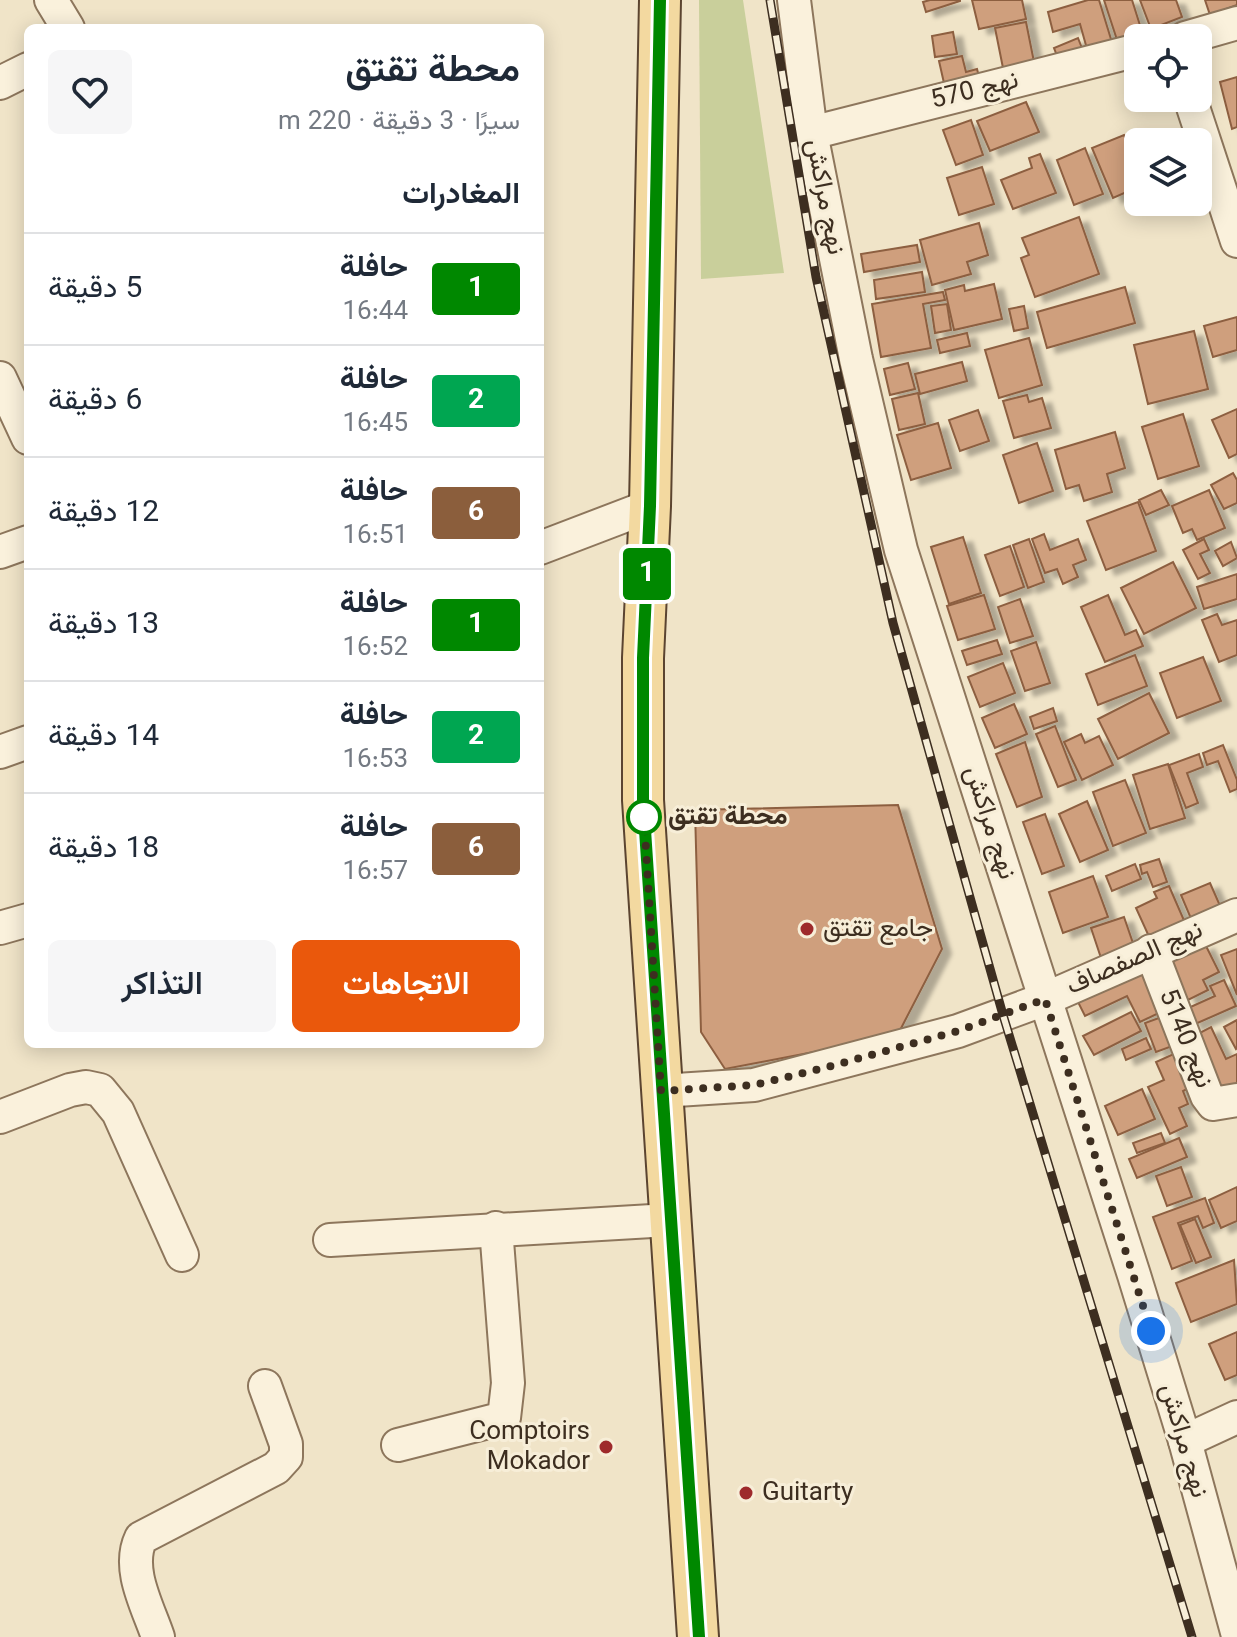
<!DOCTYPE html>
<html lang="ar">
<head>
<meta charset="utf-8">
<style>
	:root { --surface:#fff; --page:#f6f6f7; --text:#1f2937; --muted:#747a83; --line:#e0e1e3; --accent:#ea580c }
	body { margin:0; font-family:Georgia,Vazirmatn,serif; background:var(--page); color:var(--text); direction:rtl; height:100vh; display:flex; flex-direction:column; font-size:30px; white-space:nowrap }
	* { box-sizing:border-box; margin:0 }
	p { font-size:26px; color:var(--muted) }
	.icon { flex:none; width:44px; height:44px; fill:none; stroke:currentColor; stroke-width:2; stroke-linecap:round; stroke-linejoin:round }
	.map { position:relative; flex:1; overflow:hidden; direction:ltr }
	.panel { position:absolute; left:24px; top:24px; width:520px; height:1024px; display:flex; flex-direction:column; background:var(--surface); border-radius:12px; box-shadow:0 4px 20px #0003; direction:rtl }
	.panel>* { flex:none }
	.badge { padding:0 16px; border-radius:6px; font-size:28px; line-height:52px }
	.controls { position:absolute; left:1124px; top:24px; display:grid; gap:16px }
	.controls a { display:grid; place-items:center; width:88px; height:88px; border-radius:12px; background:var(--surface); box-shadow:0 4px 20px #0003; font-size:40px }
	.you { position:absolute; width:40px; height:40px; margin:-20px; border:6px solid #fff; border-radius:50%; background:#1a73e8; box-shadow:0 0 0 12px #1a73e833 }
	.map>.badge { position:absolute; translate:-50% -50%; box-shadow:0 0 0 4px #fff }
	h2 { padding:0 24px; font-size:30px; line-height:72px }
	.round { display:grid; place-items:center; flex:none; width:84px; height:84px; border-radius:12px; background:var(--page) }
	.overview { display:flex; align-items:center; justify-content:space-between; height:136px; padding:0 24px }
	h1 { font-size:38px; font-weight:600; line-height:60px }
	.action { display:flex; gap:16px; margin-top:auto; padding:16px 24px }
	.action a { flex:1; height:92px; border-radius:12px; background:var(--accent); color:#fff; font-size:32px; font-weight:600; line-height:92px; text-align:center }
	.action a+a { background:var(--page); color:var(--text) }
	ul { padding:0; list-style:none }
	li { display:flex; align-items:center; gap:24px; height:112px; padding:0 24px; border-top:2px solid var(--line) }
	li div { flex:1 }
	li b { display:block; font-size:30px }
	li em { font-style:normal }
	li .badge { min-width:88px; font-weight:700; text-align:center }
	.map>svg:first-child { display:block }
</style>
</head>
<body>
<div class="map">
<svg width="1237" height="1637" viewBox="0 0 1237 1637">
	<defs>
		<filter id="shadow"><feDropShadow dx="9" dy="5" stdDeviation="2" flood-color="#0004"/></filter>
	</defs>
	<rect width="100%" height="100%" fill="#f0e4c8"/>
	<!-- green -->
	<path fill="#c9cf9b" d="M 699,0 L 743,0 L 784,273 L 701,279 Z"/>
	<!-- building -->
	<g fill="#cf9f7d" stroke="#8d5f41" stroke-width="2" filter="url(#shadow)">
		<path d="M 930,0 L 960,0 L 960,1 L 926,12 L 923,2 Z"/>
		<path d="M 972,0 L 1022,0 L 1026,19 L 979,29 Z"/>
		<path d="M 1088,0 L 1099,0 L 1114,49 L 1089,56 L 1080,24 L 1053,32 L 1048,12 Z"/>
		<path d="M 1104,0 L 1132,0 L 1144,38 L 1119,46 Z"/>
		<path d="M 1140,0 L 1176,0 L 1182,17 L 1151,29 Z"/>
		<path d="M 1205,0 L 1237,0 L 1237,5 L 1210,15 Z"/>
		<path d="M 1026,22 L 1034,62 L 1003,68 L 995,28 Z"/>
		<path d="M 953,32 L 957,54 L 935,57 L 932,36 Z"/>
		<path d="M 1078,38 L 1085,56 L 1061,66 L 1054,48 Z"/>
		<path d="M 962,56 L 966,72 L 977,69 L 981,84 L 946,92 L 939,61 Z"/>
		<path d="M 1237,77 L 1237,127 L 1232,129 L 1220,82 Z"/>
		<path d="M 1026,102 L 1039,132 L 990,151 L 977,121 Z"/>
		<path d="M 971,120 L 983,155 L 956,165 L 943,130 Z"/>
		<path d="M 1124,135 L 1138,169 L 1138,187 L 1113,198 L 1092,148 Z"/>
		<path d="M 1085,148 L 1103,194 L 1074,205 L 1057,160 Z"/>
		<path d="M 1040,154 L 1056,193 L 1013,209 L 1001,180 L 1032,168 L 1029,158 Z"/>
		<path d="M 982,167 L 994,204 L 959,215 L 947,178 Z"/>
		<path d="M 1079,217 L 1099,274 L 1035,297 L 1021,258 L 1029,255 L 1022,238 Z"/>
		<path d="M 979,223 L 988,255 L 967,262 L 971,274 L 932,285 L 920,240 Z"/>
		<path d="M 917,245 L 920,262 L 864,272 L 861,254 Z"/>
		<path d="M 922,272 L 925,292 L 876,299 L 874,280 Z"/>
		<path d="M 994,284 L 1002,319 L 954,330 L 945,290 L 964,285 L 965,291 Z"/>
		<path d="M 1125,287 L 1135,323 L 1047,348 L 1037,312 Z"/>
		<path d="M 943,292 L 945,300 L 923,304 L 931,348 L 881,357 L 872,304 Z"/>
		<path d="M 947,304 L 951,330 L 935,333 L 931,306 Z"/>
		<path d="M 1024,306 L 1028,328 L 1014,331 L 1009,309 Z"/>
		<path d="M 1237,317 L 1237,350 L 1213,357 L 1204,326 Z"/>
		<path d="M 1194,331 L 1208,389 L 1148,404 L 1134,345 Z"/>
		<path d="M 967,333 L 970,346 L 940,353 L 937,340 Z"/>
		<path d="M 1029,338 L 1042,385 L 999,398 L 985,350 Z"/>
		<path d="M 962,362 L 967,381 L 920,394 L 915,374 Z"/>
		<path d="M 908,363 L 915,389 L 890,395 L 884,369 Z"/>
		<path d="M 918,393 L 925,424 L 899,430 L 892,399 Z"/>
		<path d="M 1027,395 L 1029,402 L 1042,398 L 1051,428 L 1014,438 L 1003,401 Z"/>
		<path d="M 1237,409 L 1237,454 L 1229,458 L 1212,420 Z"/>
		<path d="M 978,410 L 989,441 L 960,451 L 949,420 Z"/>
		<path d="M 1183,414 L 1199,466 L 1158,479 L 1142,427 Z"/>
		<path d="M 938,423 L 951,468 L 911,480 L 897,435 Z"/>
		<path d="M 1115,432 L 1125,468 L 1107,474 L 1112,492 L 1084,501 L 1079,485 L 1066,489 L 1055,450 Z"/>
		<path d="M 1037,443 L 1053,491 L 1019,503 L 1003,455 Z"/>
		<path d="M 1233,473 L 1237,480 L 1237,503 L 1224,509 L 1211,485 Z"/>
		<path d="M 1161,490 L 1169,505 L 1146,515 L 1139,500 Z"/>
		<path d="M 1209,490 L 1225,528 L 1197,540 L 1192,529 L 1183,533 L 1172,506 Z"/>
		<path d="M 1138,502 L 1156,551 L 1106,570 L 1087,521 Z"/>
		<path d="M 1044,534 L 1050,550 L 1078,539 L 1086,560 L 1073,565 L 1078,577 L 1063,584 L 1057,569 L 1045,573 L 1032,539 Z"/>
		<path d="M 963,537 L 981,593 L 949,604 L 931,547 Z"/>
		<path d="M 1029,539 L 1044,582 L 1028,588 L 1013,545 Z"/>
		<path d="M 1204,539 L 1209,550 L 1200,554 L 1210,573 L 1198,579 L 1183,550 Z"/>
		<path d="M 1231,542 L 1237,558 L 1223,566 L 1215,551 Z"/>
		<path d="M 1010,546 L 1024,587 L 1000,596 L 985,555 Z"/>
		<path d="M 1173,562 L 1196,608 L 1144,634 L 1121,588 Z"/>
		<path d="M 1237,574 L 1237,599 L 1204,609 L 1197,587 Z"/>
		<path d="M 984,595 L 995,629 L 958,640 L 947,606 Z"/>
		<path d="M 1108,595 L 1125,635 L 1136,630 L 1143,646 L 1105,662 L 1081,607 Z"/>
		<path d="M 1020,599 L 1033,636 L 1010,643 L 998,607 Z"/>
		<path d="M 1217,614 L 1222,625 L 1237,620 L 1237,655 L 1219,662 L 1202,620 Z"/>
		<path d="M 997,640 L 1002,654 L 967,665 L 962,651 Z"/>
		<path d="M 1036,642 L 1050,683 L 1025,691 L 1011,651 Z"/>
		<path d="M 1135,655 L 1147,686 L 1098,705 L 1086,674 Z"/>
		<path d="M 1203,657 L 1221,701 L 1177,718 L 1160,673 Z"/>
		<path d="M 1003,663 L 1015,693 L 980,707 L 968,677 Z"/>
		<path d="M 1149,693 L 1169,733 L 1118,759 L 1098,719 Z"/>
		<path d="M 1014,704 L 1027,734 L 995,748 L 982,718 Z"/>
		<path d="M 1053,708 L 1057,721 L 1034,729 L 1030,717 Z"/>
		<path d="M 1055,726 L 1076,780 L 1058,787 L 1036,734 Z"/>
		<path d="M 1081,734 L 1085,743 L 1099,736 L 1113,765 L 1082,780 L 1064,742 Z"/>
		<path d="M 1025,742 L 1042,797 L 1017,807 L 996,754 Z"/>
		<path d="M 1223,745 L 1237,780 L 1237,789 L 1230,792 L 1218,761 L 1207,765 L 1203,753 Z"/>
		<path d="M 1199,754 L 1203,767 L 1187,773 L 1198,803 L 1186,808 L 1169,765 Z"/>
		<path d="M 1168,764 L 1185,818 L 1150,829 L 1133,775 Z"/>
		<path d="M 1125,780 L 1146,833 L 1113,846 L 1093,792 Z"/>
		<path d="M 1087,801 L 1108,850 L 1080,862 L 1059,814 Z"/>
		<path d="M 898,805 L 942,949 L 897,1036 L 725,1069 L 701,1032 L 695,810 Z"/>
		<path d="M 1045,814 L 1064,866 L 1042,874 L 1023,822 Z"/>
		<path d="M 1159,859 L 1167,882 L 1153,887 L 1147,872 L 1142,874 L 1140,865 Z"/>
		<path d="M 1135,864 L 1141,879 L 1112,891 L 1106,876 Z"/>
		<path d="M 1093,876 L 1108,917 L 1063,933 L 1049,892 Z"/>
		<path d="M 1210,883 L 1221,908 L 1192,921 L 1181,895 Z"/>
		<path d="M 1169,886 L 1186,925 L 1151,941 L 1136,908 L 1157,898 L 1154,892 Z"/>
		<path d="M 1124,917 L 1135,949 L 1102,961 L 1091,928 Z"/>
		<path d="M 1205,944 L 1219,972 L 1203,980 L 1208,990 L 1188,1000 L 1169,963 Z"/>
		<path d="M 1237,949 L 1237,995 L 1221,955 Z"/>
		<path d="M 1138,965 L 1161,1012 L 1140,1022 L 1127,996 L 1085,1016 L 1075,996 Z"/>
		<path d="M 1224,980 L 1236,1006 L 1193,1025 L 1186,1009 L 1215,996 L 1210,986 Z"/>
		<path d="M 1131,1012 L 1141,1031 L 1094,1055 L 1083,1036 Z"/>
		<path d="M 1167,1015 L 1178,1044 L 1156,1052 L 1145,1023 Z"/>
		<path d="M 1237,1020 L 1237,1048 L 1236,1049 L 1224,1027 Z"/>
		<path d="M 1211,1027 L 1226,1059 L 1237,1054 L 1237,1086 L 1219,1095 L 1192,1037 Z"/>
		<path d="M 1146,1038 L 1151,1049 L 1126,1060 L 1122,1049 Z"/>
		<path d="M 1178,1052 L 1193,1086 L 1183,1091 L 1188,1104 L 1179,1108 L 1187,1126 L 1170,1134 L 1148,1087 L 1164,1080 L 1156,1062 Z"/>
		<path d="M 1142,1089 L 1155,1119 L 1118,1135 L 1105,1106 Z"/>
		<path d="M 1161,1133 L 1165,1143 L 1137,1153 L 1133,1143 Z"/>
		<path d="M 1179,1138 L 1187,1157 L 1137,1178 L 1129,1159 Z"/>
		<path d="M 1181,1167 L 1192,1197 L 1167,1206 L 1156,1176 Z"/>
		<path d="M 1237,1187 L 1237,1221 L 1221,1228 L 1209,1200 Z"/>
		<path d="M 1205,1198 L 1214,1223 L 1203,1228 L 1198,1216 L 1178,1223 L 1192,1261 L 1172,1269 L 1153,1217 Z"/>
		<path d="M 1195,1219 L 1211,1257 L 1196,1263 L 1180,1225 Z"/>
		<path d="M 1234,1260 L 1237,1304 L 1191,1322 L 1176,1283 Z"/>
		<path d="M 1237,1332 L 1237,1375 L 1225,1380 L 1209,1344 Z"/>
	</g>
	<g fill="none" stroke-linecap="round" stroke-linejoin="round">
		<!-- minor casing -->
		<g stroke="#8d765c" stroke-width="36">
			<g id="minor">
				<path d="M 51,0 L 68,28"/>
				<path d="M 794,0 L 811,133 L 856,359 L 901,550 L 1134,1275 L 1185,1441 L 1237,1632"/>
				<path d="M 1185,38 L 1237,23"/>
				<path d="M 0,83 L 28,69"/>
				<path d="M 1190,98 L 1237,241"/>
				<path d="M 811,133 L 1138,50"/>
				<path d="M 0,378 L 28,438"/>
				<path d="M 540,548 L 650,506"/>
				<path d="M 0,552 L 28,542"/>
				<path d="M 0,752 L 28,742"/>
				<path d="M 0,928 L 28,920"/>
				<path d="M 1151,951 L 1207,1096 L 1213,1104 L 1237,1100"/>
				<path d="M 661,1091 L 754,1085 L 958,1031 L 1045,999 L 1237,915"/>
				<path d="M 0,1117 L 70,1090 L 86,1087 L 100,1090 L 118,1112 L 182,1255"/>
				<path d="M 330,1240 L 669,1220"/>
				<path d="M 1185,1441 L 1237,1417"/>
				<path d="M 398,1445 L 504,1418 L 508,1383 L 496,1228"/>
				<path d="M 158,1637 C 148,1607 126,1569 141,1538 L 276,1468 L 286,1457 L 286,1444 L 265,1386"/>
			</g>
		</g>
		<!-- major casing -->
		<g stroke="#5b4430" stroke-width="44">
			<path id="major" d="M 660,0 L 650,506 L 643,658 L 643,800 L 698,1637"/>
		</g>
		<!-- minor -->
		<use href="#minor" stroke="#faf1dc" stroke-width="32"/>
		<!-- major -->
		<use href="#major" stroke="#f3d9a0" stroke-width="40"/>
		<!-- rail casing -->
		<g stroke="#3d2e20" stroke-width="9">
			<path id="rail" d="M 770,0 L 816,277 L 893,623 L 1003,1015 L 1192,1637"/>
		</g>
		<!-- rail -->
		<use href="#rail" stroke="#f7eed8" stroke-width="6" stroke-dasharray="18" stroke-linecap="butt"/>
	</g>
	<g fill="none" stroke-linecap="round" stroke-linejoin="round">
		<!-- line casing -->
		<g stroke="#fff" stroke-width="18">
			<path id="line" d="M 660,0 L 650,506 L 643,658 L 643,800 L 699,1637"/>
		</g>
		<!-- line -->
		<use href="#line" stroke="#080" stroke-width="12"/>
		<!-- walk -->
		<path stroke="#3d2e20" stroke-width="8" stroke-dasharray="0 14.4" d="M 644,817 L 661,1091 L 754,1085 L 824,1068 L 958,1031 L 1045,999 L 1151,1331"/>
	</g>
	<!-- markers -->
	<circle fill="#fff" stroke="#080" stroke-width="4" cx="644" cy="817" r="16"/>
	<g fill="#9e2a2b" stroke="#f7eed8" stroke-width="3">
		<circle cx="807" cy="929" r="8"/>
		<circle cx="606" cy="1447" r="8"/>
		<circle cx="746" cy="1493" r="8"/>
	</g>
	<g text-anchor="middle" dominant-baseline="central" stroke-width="6" stroke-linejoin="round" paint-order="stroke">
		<!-- street labels -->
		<g font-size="26" fill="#3d2e20" stroke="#f7eed8">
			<text transform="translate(975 91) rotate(-14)">نهج 570</text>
			<text transform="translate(824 197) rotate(79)">نهج مراكش</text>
			<text transform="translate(989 823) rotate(72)">نهج مراكش</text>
			<text transform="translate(1135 959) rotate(-24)">نهج الصفصاف</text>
			<text transform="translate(1185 1039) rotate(68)">نهج 5140</text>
			<text transform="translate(1183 1441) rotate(74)">نهج مراكش</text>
		</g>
		<!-- stop labels -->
		<g font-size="26" font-weight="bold" fill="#3d2e20" stroke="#f7eed8" text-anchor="start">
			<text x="668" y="817">محطة تقتق</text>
		</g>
		<!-- poi labels -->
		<g font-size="26" fill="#3d2e20" stroke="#f7eed8" text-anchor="start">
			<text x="823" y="929">جامع تقتق</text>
			<text x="590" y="1432" text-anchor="end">Comptoirs<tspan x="590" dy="30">Mokador</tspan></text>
			<text x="762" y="1493">Guitarty</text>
		</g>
	</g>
</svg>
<div class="controls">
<a><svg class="icon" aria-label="locate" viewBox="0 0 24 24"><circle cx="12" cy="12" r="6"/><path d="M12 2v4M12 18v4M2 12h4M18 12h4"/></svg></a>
<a><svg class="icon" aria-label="layers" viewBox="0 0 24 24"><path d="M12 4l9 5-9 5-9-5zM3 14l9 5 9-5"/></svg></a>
</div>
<div class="you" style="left:1151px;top:1331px"></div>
<b class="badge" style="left:647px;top:574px;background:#080;color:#fff">1</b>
<section class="panel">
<div class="overview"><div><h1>محطة تقتق</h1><p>سيرًا · 3 دقيقة · 220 m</p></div><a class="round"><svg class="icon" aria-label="heart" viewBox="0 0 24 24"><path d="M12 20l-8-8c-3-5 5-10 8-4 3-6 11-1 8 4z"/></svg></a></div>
<h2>المغادرات</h2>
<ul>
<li><span class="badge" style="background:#080;color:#fff">1</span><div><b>حافلة</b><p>16:44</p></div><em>5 دقيقة</em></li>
<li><span class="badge" style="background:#00a651;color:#fff">2</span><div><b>حافلة</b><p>16:45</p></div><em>6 دقيقة</em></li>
<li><span class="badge" style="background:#8b5e3c;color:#fff">6</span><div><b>حافلة</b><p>16:51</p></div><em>12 دقيقة</em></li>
<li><span class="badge" style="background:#080;color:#fff">1</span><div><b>حافلة</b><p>16:52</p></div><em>13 دقيقة</em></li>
<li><span class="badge" style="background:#00a651;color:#fff">2</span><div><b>حافلة</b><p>16:53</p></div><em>14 دقيقة</em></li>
<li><span class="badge" style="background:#8b5e3c;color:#fff">6</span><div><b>حافلة</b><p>16:57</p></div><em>18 دقيقة</em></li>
</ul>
<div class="action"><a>الاتجاهات</a><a>التذاكر</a></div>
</section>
</div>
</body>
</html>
